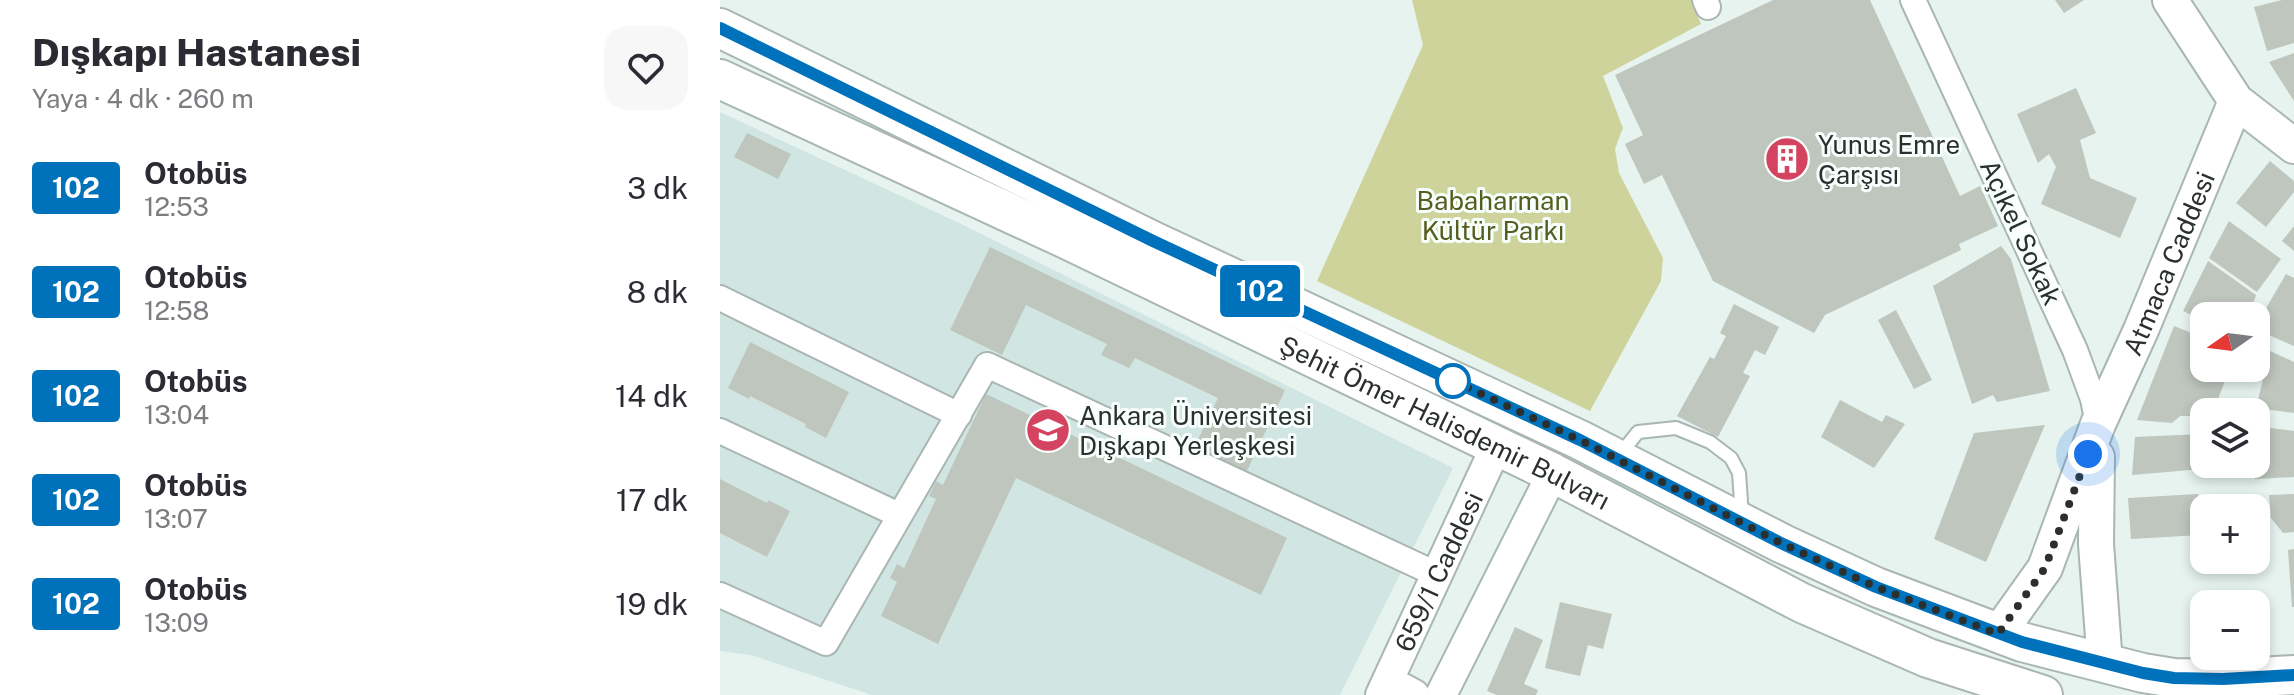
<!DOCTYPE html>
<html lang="tr">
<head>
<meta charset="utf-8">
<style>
	:root { --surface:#fff; --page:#f7f7f7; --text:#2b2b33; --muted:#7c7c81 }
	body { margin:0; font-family:"Public Sans",sans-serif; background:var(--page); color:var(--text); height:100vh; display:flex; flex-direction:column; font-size:30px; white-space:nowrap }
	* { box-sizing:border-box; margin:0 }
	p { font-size:26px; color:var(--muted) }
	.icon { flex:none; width:44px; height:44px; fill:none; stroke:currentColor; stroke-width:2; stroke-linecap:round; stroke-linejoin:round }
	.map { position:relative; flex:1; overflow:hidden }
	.details { display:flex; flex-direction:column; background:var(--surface); width:720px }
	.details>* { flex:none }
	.badge { padding:0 16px; border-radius:6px; font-size:28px; line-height:52px }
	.needle { width:52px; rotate:256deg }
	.controls { position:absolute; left:1470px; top:302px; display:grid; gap:16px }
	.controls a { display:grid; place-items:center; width:80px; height:80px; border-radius:16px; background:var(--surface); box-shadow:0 4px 12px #0003; font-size:40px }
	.you { position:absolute; width:40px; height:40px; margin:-20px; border:6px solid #fff; border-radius:50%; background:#1a73e8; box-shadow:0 0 0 12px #1a73e833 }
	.map>.badge { position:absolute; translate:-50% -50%; box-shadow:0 0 0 4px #fff }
	.round { display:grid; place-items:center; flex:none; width:84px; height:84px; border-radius:24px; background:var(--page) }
	.headline { display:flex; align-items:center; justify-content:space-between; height:136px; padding:0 32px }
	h1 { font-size:38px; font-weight:800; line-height:60px }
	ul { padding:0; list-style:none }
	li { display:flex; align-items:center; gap:24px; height:104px; padding:0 32px }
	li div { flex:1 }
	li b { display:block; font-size:30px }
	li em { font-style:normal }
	li .badge { min-width:88px; font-weight:700; text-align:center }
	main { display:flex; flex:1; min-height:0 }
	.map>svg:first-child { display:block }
</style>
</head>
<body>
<main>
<section class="details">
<div class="headline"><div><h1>Dışkapı Hastanesi</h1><p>Yaya · 4 dk · 260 m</p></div><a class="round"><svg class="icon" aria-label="heart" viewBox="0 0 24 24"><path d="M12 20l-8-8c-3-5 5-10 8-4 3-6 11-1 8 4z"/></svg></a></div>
<ul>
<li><span class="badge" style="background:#0072bc;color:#fff">102</span><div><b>Otobüs</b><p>12:53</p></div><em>3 dk</em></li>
<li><span class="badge" style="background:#0072bc;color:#fff">102</span><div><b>Otobüs</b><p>12:58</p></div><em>8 dk</em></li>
<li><span class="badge" style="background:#0072bc;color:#fff">102</span><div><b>Otobüs</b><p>13:04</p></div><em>14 dk</em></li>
<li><span class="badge" style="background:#0072bc;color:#fff">102</span><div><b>Otobüs</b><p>13:07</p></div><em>17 dk</em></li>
<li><span class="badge" style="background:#0072bc;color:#fff">102</span><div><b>Otobüs</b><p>13:09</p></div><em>19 dk</em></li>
</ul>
</section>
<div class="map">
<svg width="1574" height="695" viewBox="0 0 1574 695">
	<rect width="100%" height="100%" fill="#e6f3ef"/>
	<!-- built -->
	<path fill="#d1e6e2" d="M 0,112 L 237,222 L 733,468 L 620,695 L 152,695 L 31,655 L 0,651 Z"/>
	<!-- green -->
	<path fill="#ced39b" d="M 692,0 L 971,0 L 981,24 L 883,76 L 903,128 L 895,149 L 899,173 L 943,258 L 941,281 L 870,411 L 597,281 L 703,45 Z"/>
	<!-- building -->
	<g fill="#bec6be">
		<path d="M 1053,0 L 1150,0 L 1240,196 L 1260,186 L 1278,226 L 1239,244 L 1241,250 L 1105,315 L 1094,333 L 993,281 L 942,175 L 924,184 L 905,144 L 923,135 L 895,75 Z"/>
		<path d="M 1335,0 L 1364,0 L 1344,13 Z"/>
		<path d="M 1562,0 L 1574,0 L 1574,43 L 1547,51 L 1534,7 Z"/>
		<path d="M 1574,53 L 1574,101 L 1549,62 Z"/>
		<path d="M 1356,88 L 1376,133 L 1360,140 L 1370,178 L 1417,198 L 1400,238 L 1321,204 L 1336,167 L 1329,154 L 1318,163 L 1297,114 Z"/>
		<path d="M 27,133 L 71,154 L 58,179 L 14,157 Z"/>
		<path d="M 1550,161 L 1574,181 L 1574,192 L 1546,227 L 1516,203 Z"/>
		<path d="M 1509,221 L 1561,259 L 1537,292 L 1489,258 Z"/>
		<path d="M 1574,226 L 1574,251 L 1562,241 Z"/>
		<path d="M 1281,246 L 1291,259 L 1330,391 L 1277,402 L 1273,395 L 1252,404 L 1213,286 Z"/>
		<path d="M 270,247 L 565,390 L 526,473 L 474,448 L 498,398 L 415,358 L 409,368 L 381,355 L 387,344 L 306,305 L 282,355 L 230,330 Z"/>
		<path d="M 1488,261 L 1536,295 L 1529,316 L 1484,316 L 1484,321 L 1463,311 Z"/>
		<path d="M 1566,274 L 1574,278 L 1574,346 L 1542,332 L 1542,315 Z"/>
		<path d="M 1014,304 L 1059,327 L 1045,355 L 1035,350 L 1023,373 L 1030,376 L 998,437 L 957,416 L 990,357 L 994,359 L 1006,336 L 1000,333 Z"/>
		<path d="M 1176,310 L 1212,380 L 1194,389 L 1158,320 Z"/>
		<path d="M 1454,326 L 1484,338 L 1484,368 L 1510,368 L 1493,412 L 1484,412 L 1484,416 L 1460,416 L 1452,423 L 1417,420 Z"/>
		<path d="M 30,342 L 129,392 L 106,438 L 85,427 L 86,424 L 30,396 L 29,399 L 8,388 Z"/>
		<path d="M 1550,351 L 1574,362 L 1574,413 L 1536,408 Z"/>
		<path d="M 266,394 L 567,538 L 541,595 L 296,478 L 218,644 L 161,616 L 177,582 L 170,578 L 177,564 L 184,568 L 216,499 L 209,496 L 216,481 L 223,485 Z"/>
		<path d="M 1120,400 L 1162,422 L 1166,415 L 1185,424 L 1154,468 L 1101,437 Z"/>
		<path d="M 1325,425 L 1266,562 L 1214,539 L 1254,433 Z"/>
		<path d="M 1536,426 L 1574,431 L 1574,477 L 1535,479 Z"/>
		<path d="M 1484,434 L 1482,469 L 1412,475 L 1415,437 Z"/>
		<path d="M 0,479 L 47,503 L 48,500 L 70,511 L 47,557 L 0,533 Z"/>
		<path d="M 1478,494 L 1481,535 L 1411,539 L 1408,498 Z"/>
		<path d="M 1574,494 L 1574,532 L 1563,533 L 1551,518 L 1549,495 Z"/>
		<path d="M 1574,549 L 1574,607 L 1572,607 L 1568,550 Z"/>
		<path d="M 840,602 L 892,614 L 883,649 L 868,645 L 860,676 L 825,668 Z"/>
		<path d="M 795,627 L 823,640 L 804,684 L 818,690 L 816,695 L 777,695 L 767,691 Z"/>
	</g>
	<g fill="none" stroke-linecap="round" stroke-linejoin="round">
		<!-- service casing -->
		<g stroke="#a9b6b2" stroke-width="16">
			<path id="service" d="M 898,457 L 918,432 L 956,428 L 990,442 L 1011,458 L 1019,473 L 1022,516"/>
		</g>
		<!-- minor casing -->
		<g stroke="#a9b6b2" stroke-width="28">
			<g id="minor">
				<path d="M 985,0 L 988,7"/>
				<path d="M 1193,0 L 1355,350 L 1373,399 L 1378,424"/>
				<path d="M 0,298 L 239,415"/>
				<path d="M 0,431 L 179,515"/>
				<path d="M 0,595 L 106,643 L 267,365 L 716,574"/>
			</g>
		</g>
		<!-- tertiary casing -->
		<g stroke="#a9b6b2" stroke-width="34">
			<g id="tertiary">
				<path d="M 668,681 L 694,695"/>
				<path id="s1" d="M 661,695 L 776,447"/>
				<path d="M 721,695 L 833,473"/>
			</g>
		</g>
		<!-- secondary casing -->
		<g stroke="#a9b6b2" stroke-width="38">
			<g id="secondary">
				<path d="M 1450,0 L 1516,101 L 1574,146"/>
				<path d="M 1377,457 L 1376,544 L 1385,664"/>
				<path id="s2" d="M 1278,634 L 1325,568 L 1378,424 L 1421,330 L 1516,101"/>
			</g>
		</g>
		<!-- primary casing -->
		<g stroke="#a9b6b2" stroke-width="42">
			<g id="primary">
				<path d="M 0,28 L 433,241 L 860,440 L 1063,544 L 1156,587 L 1302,642 L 1423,673 L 1454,678 L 1503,679 L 1574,675"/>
				<path id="s3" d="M 0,79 L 346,239 L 833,473 L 1082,603 L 1208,658 L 1323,695"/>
			</g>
		</g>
		<!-- service -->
		<use href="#service" stroke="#fff" stroke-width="12"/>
		<!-- minor -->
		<use href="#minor" stroke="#fff" stroke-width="24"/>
		<!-- tertiary -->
		<use href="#tertiary" stroke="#fff" stroke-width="30"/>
		<!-- secondary -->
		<use href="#secondary" stroke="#fff" stroke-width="34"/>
		<!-- primary -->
		<use href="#primary" stroke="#fff" stroke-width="38"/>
	</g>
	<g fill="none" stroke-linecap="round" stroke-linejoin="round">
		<!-- line casing -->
		<g stroke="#fff" stroke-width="18">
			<path id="line" d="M 0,28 L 433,241 L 860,440 L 1063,544 L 1156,587 L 1302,642 L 1423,673 L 1454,678 L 1503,679 L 1574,675"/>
		</g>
		<!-- line -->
		<use href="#line" stroke="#0072bc" stroke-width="12"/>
		<!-- walk -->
		<path stroke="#2b302f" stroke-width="8" stroke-dasharray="0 14.4" d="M 733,381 L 721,375 L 860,440 L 1063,544 L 1156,587 L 1278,634 L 1325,568 L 1368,454"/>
	</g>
	<!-- icons -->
	<defs>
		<g id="building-disc" transform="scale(2.3)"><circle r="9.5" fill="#d4435f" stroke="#f7fffd"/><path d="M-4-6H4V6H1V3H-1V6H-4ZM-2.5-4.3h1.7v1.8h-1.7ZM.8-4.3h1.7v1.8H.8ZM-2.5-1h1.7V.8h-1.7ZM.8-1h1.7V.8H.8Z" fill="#fff"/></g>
		<g id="university-disc" transform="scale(2.3)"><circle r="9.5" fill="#d4435f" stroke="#f7fffd"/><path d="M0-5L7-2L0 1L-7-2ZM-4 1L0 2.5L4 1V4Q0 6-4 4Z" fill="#fff"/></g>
	</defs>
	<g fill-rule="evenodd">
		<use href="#building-disc" x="1067" y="159"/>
		<use href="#university-disc" x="328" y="430"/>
	</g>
	<!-- markers -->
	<circle fill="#fff" stroke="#0072bc" stroke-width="4" cx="733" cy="381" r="16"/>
	<g text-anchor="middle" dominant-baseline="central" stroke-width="6" stroke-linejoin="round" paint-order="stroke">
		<!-- poi labels -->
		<g font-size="26" fill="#2b302f" stroke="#f7fffd" text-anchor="start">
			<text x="1098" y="144">Yunus Emre<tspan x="1098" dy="30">Çarşısı</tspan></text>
			<text x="359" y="415">Ankara Üniversitesi<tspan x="359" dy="30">Dışkapı Yerleşkesi</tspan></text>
		</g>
		<!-- park labels -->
		<g font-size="26" fill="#595c1f" stroke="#f7fffd">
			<text x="773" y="200">Babaharman<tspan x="773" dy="30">Kültür Parkı</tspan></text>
		</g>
		<!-- street labels -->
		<g font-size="26" fill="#2b302f" stroke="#f7fffd">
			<text transform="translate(1301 232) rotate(65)">Açıkel Sokak</text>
			<text stroke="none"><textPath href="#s2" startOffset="410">Atmaca Caddesi</textPath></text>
			<text stroke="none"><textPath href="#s3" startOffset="802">Şehit Ömer Halisdemir Bulvarı</textPath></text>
			<text stroke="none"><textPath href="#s1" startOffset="136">659/1 Caddesi</textPath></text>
		</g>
	</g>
</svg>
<div class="controls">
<a><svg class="needle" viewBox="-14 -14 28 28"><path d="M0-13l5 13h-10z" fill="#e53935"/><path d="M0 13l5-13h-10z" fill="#7c7c81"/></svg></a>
<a><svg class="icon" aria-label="layers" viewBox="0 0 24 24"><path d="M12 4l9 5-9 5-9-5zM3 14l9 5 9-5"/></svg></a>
<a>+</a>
<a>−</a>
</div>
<div class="you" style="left:1368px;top:454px"></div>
<b class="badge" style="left:540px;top:291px;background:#0072bc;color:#fff">102</b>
</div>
</main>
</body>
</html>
